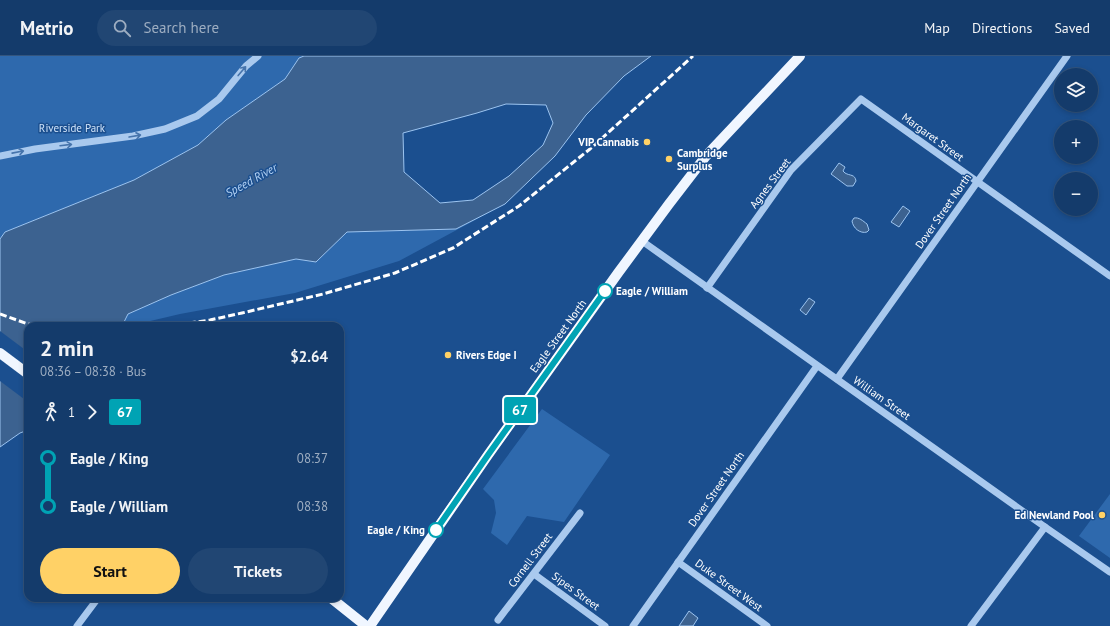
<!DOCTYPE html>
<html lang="en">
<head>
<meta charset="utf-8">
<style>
	:root { --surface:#143b6b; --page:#214673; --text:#f1f3f6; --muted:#9dadc1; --line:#33557e; --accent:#ffd166 }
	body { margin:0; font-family:"PT Sans",sans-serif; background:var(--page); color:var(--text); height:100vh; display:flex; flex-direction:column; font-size:15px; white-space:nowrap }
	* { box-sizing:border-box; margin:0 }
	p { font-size:13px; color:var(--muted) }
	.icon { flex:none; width:22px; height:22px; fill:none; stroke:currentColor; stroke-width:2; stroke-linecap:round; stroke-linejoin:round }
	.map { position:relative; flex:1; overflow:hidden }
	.details { position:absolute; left:24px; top:266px; width:320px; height:280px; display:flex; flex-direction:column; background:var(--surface); border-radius:12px; box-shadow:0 2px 6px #0003,0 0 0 1px var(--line) }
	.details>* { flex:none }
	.badge { padding:0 8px; border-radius:3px; font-size:14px; line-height:26px }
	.tools { position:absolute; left:1054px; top:12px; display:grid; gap:8px }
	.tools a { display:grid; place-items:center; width:44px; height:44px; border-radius:50%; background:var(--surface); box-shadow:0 2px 6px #0003,0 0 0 1px var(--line); font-size:20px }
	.map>.badge { position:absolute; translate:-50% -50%; box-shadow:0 0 0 2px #fff }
	.legs { display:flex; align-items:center; gap:6px; height:44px; padding:0 16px; font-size:13px }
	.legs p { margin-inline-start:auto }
	.head { display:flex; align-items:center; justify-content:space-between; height:68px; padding:0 16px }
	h1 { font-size:22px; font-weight:700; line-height:30px }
	.button { display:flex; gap:8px; margin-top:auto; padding:8px 16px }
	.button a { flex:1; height:46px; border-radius:24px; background:var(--accent); color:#111; font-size:16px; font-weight:700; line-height:46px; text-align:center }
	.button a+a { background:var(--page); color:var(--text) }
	ul { padding:0 16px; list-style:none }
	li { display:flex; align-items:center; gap:14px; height:48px; font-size:15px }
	li i { display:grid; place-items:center; width:6px; height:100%; margin:0 5px; background:currentColor }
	li i::after { content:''; width:10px; height:10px; margin:-5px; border:3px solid; border-radius:50%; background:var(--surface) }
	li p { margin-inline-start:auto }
	li:first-child i { background:linear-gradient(#0000 50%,currentColor 0) }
	li:last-child i { background:linear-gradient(currentColor 50%,#0000 0) }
	header { display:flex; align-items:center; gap:24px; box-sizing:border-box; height:56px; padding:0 20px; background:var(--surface); border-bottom:1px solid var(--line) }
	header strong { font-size:19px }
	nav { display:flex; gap:22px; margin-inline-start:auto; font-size:14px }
	.search { width:280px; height:36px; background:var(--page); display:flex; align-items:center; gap:10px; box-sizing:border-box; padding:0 14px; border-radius:22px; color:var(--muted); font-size:15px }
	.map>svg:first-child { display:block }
</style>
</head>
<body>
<header>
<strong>Metrio</strong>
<div class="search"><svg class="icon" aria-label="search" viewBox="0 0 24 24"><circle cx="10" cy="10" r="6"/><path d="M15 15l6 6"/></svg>Search here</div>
<nav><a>Map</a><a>Directions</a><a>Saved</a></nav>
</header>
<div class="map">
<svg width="1110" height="570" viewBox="0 0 1110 570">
	<rect width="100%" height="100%" fill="#1b4f8f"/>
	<!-- green -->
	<g fill="#2e69ad">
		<path d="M 0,0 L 304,0 L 299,2 L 285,23 L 226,64 L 198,89 L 134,124 L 5,176 L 0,183 Z"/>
		<path d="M 505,148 L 399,205 L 295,237 L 180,258 L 129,270 L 122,270 L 128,258 L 171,239 L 224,219 L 296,203 L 316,206 L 347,176 L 456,173 Z"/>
		<path d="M 542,353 L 610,399 L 564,466 L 527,460 L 507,489 L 491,477 L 496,457 L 494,444 L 483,433 Z"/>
		<path d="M 1110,438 L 1110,502 L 1079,480 Z"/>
	</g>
	<!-- water -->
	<g fill="#3c6290" stroke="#9cc4f0" fill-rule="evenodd">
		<path d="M 304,0 L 651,0 L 624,20 L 586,59 L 555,100 L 505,148 L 456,173 L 347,176 L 316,206 L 296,203 L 224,219 L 171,239 L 128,258 L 122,270 L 28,270 L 28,374 L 20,377 L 0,391 L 0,183 L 5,176 L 134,124 L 198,89 L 226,64 L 285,23 L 299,2 ZM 506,48 L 546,49 L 553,67 L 543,89 L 509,120 L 473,144 L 440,147 L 404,116 L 403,77 L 477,57 Z"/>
		<path d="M 839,107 L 845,111 L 843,115 L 845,117 C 850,120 855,118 856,125 L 853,130 L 847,130 L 831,118 Z"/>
		<path d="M 903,150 L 910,155 L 899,171 L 891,166 Z"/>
		<path d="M 854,162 C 859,161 863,165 867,168 L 869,174 L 867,176 C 860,178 853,172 852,165 Z"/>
		<path d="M 809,242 L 815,246 L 806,259 L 800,254 Z"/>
		<path d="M 689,555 L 698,562 L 693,570 L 679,570 Z"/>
	</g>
	<!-- pier -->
	<path fill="#1b4f8f" d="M 0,275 L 28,296 L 28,346 L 0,325 Z"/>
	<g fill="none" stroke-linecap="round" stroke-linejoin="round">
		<!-- minor -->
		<g stroke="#a9c9ee" stroke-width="7">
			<path d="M 0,100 L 35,93 L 133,80 L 165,73 L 197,60 L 219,43 L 246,10 L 258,0"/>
			<path d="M 642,185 L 1045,471 L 1110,516"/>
			<path d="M 707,232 L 791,114 L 861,43 L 1110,220"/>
			<path d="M 837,323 L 1067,0"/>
			<path d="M 678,506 L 767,570"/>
			<path d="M 534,518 L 605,570"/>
			<path d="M 498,564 L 580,457"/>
			<path d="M 77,570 L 98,542"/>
			<path d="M 633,570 L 817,310"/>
			<path d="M 971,570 L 1045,471"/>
		</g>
		<!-- major -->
		<g stroke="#f0f6ff" stroke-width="10">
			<path d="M 0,297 L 28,318"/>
			<path d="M 331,542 L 366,570"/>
			<path d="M 370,570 L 488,399 L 618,217 L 669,148 L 706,100 L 800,0"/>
		</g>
		<!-- rail -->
		<g stroke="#fff" stroke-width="3" stroke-dasharray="7 3" stroke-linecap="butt">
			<path d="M 0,258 L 28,268 L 38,270"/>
			<path d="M 169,270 L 210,264 L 242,257 L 323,238 L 395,217 L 453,192 L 519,150 L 590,93 L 693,0"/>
		</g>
	</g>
	<!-- one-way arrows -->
	<defs><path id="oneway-shaft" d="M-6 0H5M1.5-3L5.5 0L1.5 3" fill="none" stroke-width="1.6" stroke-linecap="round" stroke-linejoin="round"/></defs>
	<g stroke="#4674ac">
		<use href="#oneway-shaft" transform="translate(242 15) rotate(-50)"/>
		<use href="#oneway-shaft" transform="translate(135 80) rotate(-10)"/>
		<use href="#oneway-shaft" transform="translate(66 89) rotate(-7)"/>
		<use href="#oneway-shaft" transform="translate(18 96) rotate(-11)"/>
	</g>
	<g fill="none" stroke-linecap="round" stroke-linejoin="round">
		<!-- line-1 casing -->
		<g stroke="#fff" stroke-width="9">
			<path id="line-1" d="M 436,474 L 488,399 L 605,235"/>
		</g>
		<!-- line-1 -->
		<use href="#line-1" stroke="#00a3b4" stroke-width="6"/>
	</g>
	<!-- markers -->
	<g fill="#ffd166" stroke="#1b4f8f" stroke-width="1.5">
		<circle cx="647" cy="86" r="4"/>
		<circle cx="669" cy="103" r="4"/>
		<circle cx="448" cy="299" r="4"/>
		<circle cx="1102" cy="459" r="4"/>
	</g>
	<g fill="#fff" stroke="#00a3b4" stroke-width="2">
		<circle cx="605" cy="235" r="7"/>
		<circle cx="436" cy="474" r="7"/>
	</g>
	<g text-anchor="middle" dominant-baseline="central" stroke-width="3" stroke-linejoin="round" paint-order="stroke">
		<!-- park labels -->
		<g font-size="11" fill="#cfe3fa" stroke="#1b4f8f">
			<text x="72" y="72">Riverside Park</text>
		</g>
		<!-- street labels -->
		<g font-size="11" fill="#fff" stroke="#1b4f8f">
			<text transform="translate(933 81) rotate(36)">Margaret Street</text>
			<text transform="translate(770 127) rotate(-53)">Agnes Street</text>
			<text transform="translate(943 155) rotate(-55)">Dover Street North</text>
			<text transform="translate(558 280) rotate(-54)">Eagle Street North</text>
			<text transform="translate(882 342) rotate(35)">William Street</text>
			<text transform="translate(716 433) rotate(-55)">Dover Street North</text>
			<text transform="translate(530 504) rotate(-53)">Cornell Street</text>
			<text transform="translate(729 529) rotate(36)">Duke Street West</text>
			<text transform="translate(576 535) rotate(36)">Sipes Street</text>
		</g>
		<!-- poi labels -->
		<g font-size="11" font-weight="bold" fill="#fff" stroke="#1b4f8f" text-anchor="end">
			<text x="639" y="86">VIP Cannabis</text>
			<text x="677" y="97" text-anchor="start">Cambridge<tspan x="677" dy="13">Surplus</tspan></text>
			<text x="456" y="299" text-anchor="start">Rivers Edge I</text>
			<text x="1094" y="459">Ed Newland Pool</text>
		</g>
		<!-- stop labels -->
		<g font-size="11" font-weight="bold" fill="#fff" stroke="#1b4f8f" text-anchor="start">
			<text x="616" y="235">Eagle / William</text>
			<text x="425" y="474" text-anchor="end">Eagle / King</text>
		</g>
		<!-- water labels -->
		<g font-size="12" font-style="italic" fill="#b5d3f5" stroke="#1b4f8f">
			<text transform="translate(251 124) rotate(-29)">Speed River</text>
		</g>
	</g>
</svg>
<div class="tools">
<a><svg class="icon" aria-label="layers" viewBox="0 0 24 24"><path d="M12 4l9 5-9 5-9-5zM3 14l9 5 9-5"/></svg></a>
<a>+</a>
<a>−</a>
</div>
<b class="badge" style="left:520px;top:354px;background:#00a3b4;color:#fff">67</b>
<section class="details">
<div class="head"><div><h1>2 min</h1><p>08:36 – 08:38 · Bus</p></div><b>$2.64</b></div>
<div class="legs"><svg class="icon" aria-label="walk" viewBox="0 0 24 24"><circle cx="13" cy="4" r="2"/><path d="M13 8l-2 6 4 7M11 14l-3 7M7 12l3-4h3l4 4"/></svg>1<svg class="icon" aria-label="forward" viewBox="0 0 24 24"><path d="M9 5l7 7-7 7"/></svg><b class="badge" style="background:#00a3b4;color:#fff">67</b></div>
<ul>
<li><i style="color:#00a3b4"></i><b>Eagle / King</b><p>08:37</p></li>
<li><i style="color:#00a3b4"></i><b>Eagle / William</b><p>08:38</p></li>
</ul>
<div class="button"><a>Start</a><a>Tickets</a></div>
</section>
</div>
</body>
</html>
